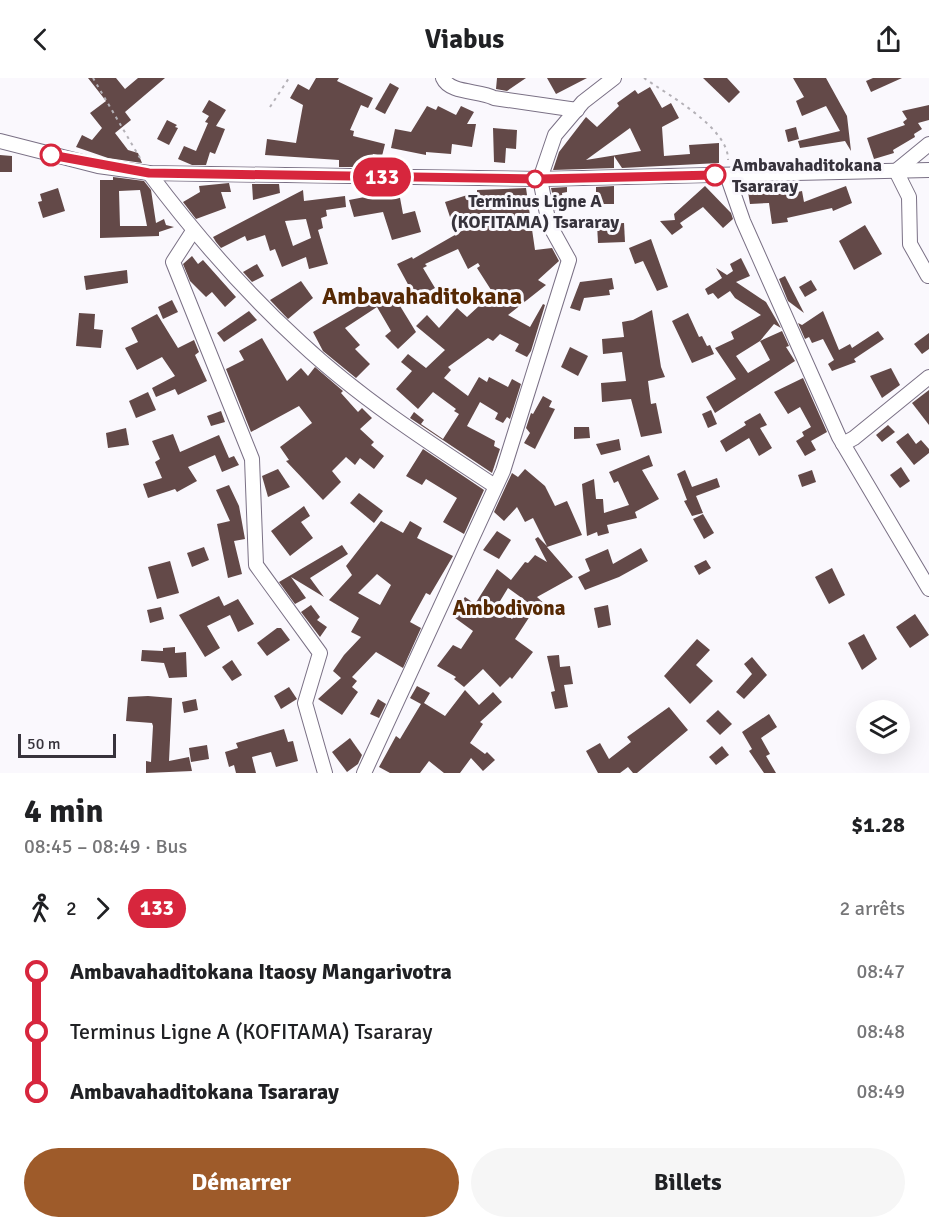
<!DOCTYPE html>
<html lang="fr">
<head>
<meta charset="utf-8">
<style>
	:root { --surface:#fff; --page:#f6f6f6; --text:#202124; --muted:#757577; --accent:#9e5b2a }
	body { margin:0; font-family:Signika,sans-serif; background:var(--page); color:var(--text); height:100vh; display:flex; flex-direction:column; font-size:22px; white-space:nowrap }
	* { box-sizing:border-box; margin:0 }
	p { font-size:20px; color:var(--muted) }
	.icon { flex:none; width:33px; height:33px; fill:none; stroke:currentColor; stroke-width:2; stroke-linecap:round; stroke-linejoin:round }
	.map { position:relative; height:695px; overflow:hidden }
	.drawer { display:flex; flex-direction:column; background:var(--surface); flex:1 }
	.drawer>* { flex:none }
	.badge { padding:0 12px; border-radius:20px; font-size:21px; line-height:39px }
	.tools { position:absolute; left:856px; top:622px; display:grid; gap:12px }
	.tools a { display:grid; place-items:center; width:54px; height:54px; border-radius:50%; background:var(--surface); box-shadow:0 6px 24px #0002; font-size:30px }
	.scale { position:absolute; left:18px; bottom:15px; width:98px; box-sizing:border-box; padding-left:6px; border:3px solid #37333c; border-top:0; font-size:16px; line-height:21px; white-space:nowrap; color:#37333c; -webkit-text-stroke:4px #faf8fd; paint-order:stroke }
	.map>.badge { position:absolute; translate:-50% -50%; box-shadow:0 0 0 3px #fff }
	.legs { display:flex; align-items:center; gap:9px; height:66px; padding:0 24px; font-size:20px }
	.legs p { margin-inline-start:auto }
	.overview { display:flex; align-items:center; justify-content:space-between; height:102px; padding:0 24px }
	h1 { font-size:33px; font-weight:800; line-height:45px }
	.cta { display:flex; gap:12px; margin-top:auto; padding:12px 24px }
	.cta a { flex:1; height:69px; border-radius:36px; background:var(--accent); color:#fff; font-size:24px; font-weight:800; line-height:69px; text-align:center }
	.cta a+a { background:var(--page); color:var(--text) }
	ul { padding:0 24px; list-style:none }
	li { display:flex; align-items:center; gap:21px; height:60px; font-size:22px }
	li i { display:grid; place-items:center; width:9px; height:100%; margin:0 8px; background:currentColor }
	li i::after { content:''; width:15px; height:15px; margin:-8px; border:4px solid; border-radius:50%; background:var(--surface) }
	li p { margin-inline-start:auto }
	li:first-child i { background:linear-gradient(#0000 50%,currentColor 0) }
	li:last-child i { background:linear-gradient(currentColor 50%,#0000 0) }
	header { display:flex; justify-content:space-between; align-items:center; height:78px; padding:0 24px; background:var(--surface); font-size:27px; font-weight:800 }
	.map>svg:first-child { display:block }
</style>
</head>
<body>
<header><svg class="icon" aria-label="back" viewBox="0 0 24 24"><path d="M15 5l-7 7 7 7"/></svg>Viabus<svg class="icon" aria-label="share" viewBox="0 0 24 24"><path d="M12 15V3M7 8l5-5 5 5M5 13v7h14v-7"/></svg></header>
<div class="map">
<svg width="929" height="695" viewBox="0 0 929 695">
	<rect width="100%" height="100%" fill="#faf8fd"/>
	<!-- building -->
	<g fill="#634948" fill-rule="evenodd">
		<path d="M 88,0 L 116,0 L 125,11 L 138,0 L 165,0 L 125,34 L 131,42 L 115,55 L 128,72 L 138,75 L 142,85 L 108,80 L 76,69 L 82,57 L 92,62 L 102,50 L 90,35 L 106,23 Z"/>
		<path d="M 316,0 L 339,0 L 337,3 L 373,20 L 368,30 L 361,27 L 350,52 L 354,53 L 353,58 L 385,66 L 382,78 L 373,76 L 371,88 L 357,86 L 357,89 L 339,89 L 339,82 L 265,77 L 267,61 L 296,65 L 303,27 L 290,20 L 298,6 L 309,12 Z"/>
		<path d="M 497,0 L 526,0 L 507,13 L 496,11 Z"/>
		<path d="M 547,0 L 587,0 L 556,16 Z"/>
		<path d="M 703,0 L 727,0 L 740,14 L 729,25 Z"/>
		<path d="M 793,0 L 826,0 L 847,38 L 851,73 L 845,63 L 800,70 L 798,63 L 840,53 L 826,28 L 802,38 L 796,23 L 804,19 Z"/>
		<path d="M 873,0 L 902,0 L 871,14 L 866,3 Z"/>
		<path d="M 390,5 L 399,10 L 385,36 L 375,31 Z"/>
		<path d="M 650,9 L 662,30 L 671,25 L 679,40 L 662,49 L 664,78 L 690,76 L 689,67 L 719,65 L 719,85 L 622,90 L 614,78 L 614,90 L 553,92 L 559,74 L 586,39 L 597,49 L 619,28 L 617,25 L 635,12 L 638,16 ZM 630,50 L 641,73 L 586,82 Z"/>
		<path d="M 209,22 L 226,32 L 216,48 L 225,51 L 215,76 L 210,74 L 206,87 L 192,87 L 178,81 L 184,68 L 196,73 L 208,45 L 205,44 L 209,38 L 202,34 Z"/>
		<path d="M 929,27 L 929,42 L 918,45 L 922,51 L 914,56 L 915,59 L 893,72 L 894,75 L 874,81 L 867,60 L 905,47 L 903,44 L 907,41 L 902,33 Z"/>
		<path d="M 427,28 L 436,32 L 438,28 L 456,37 L 461,28 L 474,34 L 467,46 L 476,46 L 472,69 L 452,66 L 451,76 L 426,74 L 426,77 L 391,70 L 395,51 L 411,54 Z"/>
		<path d="M 167,42 L 177,47 L 175,49 L 178,50 L 169,67 L 157,61 Z"/>
		<path d="M 796,49 L 799,61 L 788,64 L 785,52 Z"/>
		<path d="M 493,50 L 517,52 L 516,71 L 506,70 L 505,85 L 494,84 Z"/>
		<path d="M 0,77 L 12,78 L 12,94 L 0,94 Z"/>
		<path d="M 113,99 L 144,103 L 151,112 L 156,145 L 164,141 L 166,147 L 174,149 L 159,154 L 159,158 L 100,160 L 100,102 L 113,102 ZM 140,112 L 147,148 L 120,148 L 119,113 Z"/>
		<path d="M 781,104 L 782,110 L 791,108 L 793,115 L 802,113 L 804,124 L 846,108 L 852,125 L 833,133 L 832,130 L 787,140 L 788,144 L 772,146 L 769,125 L 750,126 L 748,114 L 769,111 L 771,105 Z"/>
		<path d="M 229,105 L 231,114 L 221,114 L 226,130 L 196,141 L 183,124 L 200,114 L 199,108 Z"/>
		<path d="M 252,106 L 279,106 L 280,115 L 253,122 Z"/>
		<path d="M 614,108 L 614,126 L 596,126 L 596,109 Z"/>
		<path d="M 705,108 L 731,135 L 733,141 L 723,150 L 703,129 L 680,145 L 683,149 L 672,157 L 660,143 L 675,142 L 674,136 Z"/>
		<path d="M 398,109 L 403,136 L 415,133 L 421,154 L 392,162 L 383,134 L 354,139 L 349,122 L 386,115 L 386,111 Z"/>
		<path d="M 567,109 L 567,114 L 562,115 L 564,133 L 556,133 L 551,110 Z"/>
		<path d="M 58,110 L 65,133 L 43,140 L 38,124 L 42,123 L 40,116 Z"/>
		<path d="M 526,110 L 535,172 L 552,170 L 559,183 L 538,202 L 546,207 L 508,237 L 530,249 L 543,226 L 545,227 L 531,273 L 527,279 L 515,273 L 519,266 L 500,256 L 493,263 L 488,260 L 448,289 L 451,292 L 444,300 L 468,318 L 479,299 L 487,304 L 489,299 L 508,309 L 512,301 L 521,306 L 510,341 L 507,339 L 503,345 L 495,341 L 498,335 L 480,324 L 467,348 L 495,363 L 494,368 L 500,371 L 492,395 L 410,340 L 414,334 L 424,342 L 421,346 L 443,361 L 459,336 L 454,333 L 456,331 L 433,314 L 418,331 L 396,311 L 412,293 L 401,284 L 408,276 L 426,290 L 445,272 L 416,248 L 427,237 L 439,250 L 457,230 L 467,239 L 493,215 L 477,190 L 480,188 L 478,185 L 468,191 L 458,171 L 425,186 L 427,188 L 423,190 L 435,210 L 413,222 L 407,211 L 410,210 L 397,186 L 412,179 L 413,181 L 474,146 L 473,144 L 483,138 L 482,135 L 452,145 L 445,124 L 477,114 L 477,112 Z"/>
		<path d="M 303,112 L 304,123 L 345,118 L 346,129 L 326,132 L 327,138 L 321,140 L 323,150 L 318,152 L 328,186 L 309,191 L 306,179 L 282,189 L 275,171 L 270,173 L 265,157 L 247,163 L 245,158 L 221,170 L 216,164 L 213,159 ZM 306,141 L 311,160 L 293,168 L 285,143 Z"/>
		<path d="M 624,145 L 625,164 L 598,165 L 597,146 Z"/>
		<path d="M 865,147 L 882,176 L 854,192 L 839,163 Z"/>
		<path d="M 651,161 L 668,209 L 657,213 L 643,183 L 635,186 L 629,170 Z"/>
		<path d="M 192,178 L 198,186 L 203,182 L 236,219 L 225,229 L 212,214 L 206,219 L 190,203 L 183,186 Z"/>
		<path d="M 741,180 L 750,198 L 736,204 L 766,224 L 781,250 L 774,246 L 760,263 L 782,253 L 789,268 L 786,269 L 795,283 L 715,335 L 706,319 L 736,301 L 715,270 L 734,261 L 731,254 L 761,237 L 735,220 L 730,213 L 718,221 L 713,215 L 708,217 L 705,211 L 722,200 L 716,190 L 727,197 L 733,193 L 730,186 ZM 760,263 L 770,282 L 748,295 L 736,278 Z"/>
		<path d="M 257,186 L 264,198 L 252,204 L 243,194 Z"/>
		<path d="M 127,192 L 128,205 L 86,212 L 84,198 Z"/>
		<path d="M 785,198 L 804,235 L 788,223 L 779,201 Z"/>
		<path d="M 612,200 L 614,211 L 609,212 L 610,217 L 584,220 L 580,233 L 570,230 L 580,204 Z"/>
		<path d="M 811,202 L 817,212 L 805,219 L 799,209 Z"/>
		<path d="M 301,203 L 313,220 L 288,241 L 270,222 Z"/>
		<path d="M 384,213 L 392,226 L 397,223 L 416,254 L 398,271 L 385,258 L 391,253 L 377,229 L 345,250 L 360,267 L 355,271 L 370,286 L 356,300 L 323,273 L 313,254 Z"/>
		<path d="M 172,222 L 178,234 L 163,241 L 158,229 Z"/>
		<path d="M 652,232 L 661,289 L 665,299 L 648,303 L 651,326 L 656,325 L 662,355 L 641,359 L 631,321 L 602,324 L 601,305 L 626,303 L 622,274 L 603,276 L 602,261 L 624,259 L 622,244 L 633,242 Z"/>
		<path d="M 249,233 L 257,242 L 224,264 L 217,255 Z"/>
		<path d="M 823,233 L 839,272 L 850,266 L 852,270 L 878,253 L 884,261 L 854,281 L 856,284 L 832,293 L 828,286 L 834,282 L 823,261 L 812,265 L 809,259 L 805,261 L 798,245 L 802,247 Z"/>
		<path d="M 79,235 L 95,236 L 94,251 L 103,252 L 101,270 L 76,268 Z"/>
		<path d="M 688,235 L 699,259 L 702,258 L 707,268 L 710,267 L 714,276 L 692,285 L 672,243 Z"/>
		<path d="M 157,236 L 178,270 L 194,262 L 199,274 L 195,277 L 207,303 L 178,317 L 175,311 L 156,319 L 152,310 L 175,298 L 162,279 L 137,292 L 125,270 L 138,264 L 131,250 Z"/>
		<path d="M 929,255 L 929,271 L 922,276 L 914,266 Z"/>
		<path d="M 262,260 L 287,303 L 301,290 L 308,298 L 315,289 L 343,313 L 341,315 L 358,334 L 362,330 L 372,340 L 360,351 L 374,364 L 371,367 L 384,378 L 374,391 L 360,380 L 355,387 L 346,379 L 332,393 L 341,404 L 323,422 L 286,383 L 289,382 L 280,369 L 312,345 L 299,328 L 251,354 L 226,291 L 244,282 L 239,273 Z"/>
		<path d="M 570,269 L 588,278 L 578,298 L 561,289 Z"/>
		<path d="M 891,290 L 900,307 L 882,320 L 870,298 Z"/>
		<path d="M 803,300 L 827,354 L 811,363 L 816,372 L 805,378 L 796,363 L 804,358 L 802,354 L 811,349 L 800,329 L 788,336 L 774,314 Z"/>
		<path d="M 929,312 L 929,347 L 912,325 Z"/>
		<path d="M 148,314 L 156,332 L 136,340 L 129,323 Z"/>
		<path d="M 543,318 L 552,323 L 549,329 L 555,331 L 535,371 L 524,365 L 530,355 L 526,350 L 531,335 L 533,336 Z"/>
		<path d="M 711,332 L 717,346 L 708,350 L 702,336 Z"/>
		<path d="M 221,333 L 225,344 L 211,348 L 207,338 Z"/>
		<path d="M 760,335 L 767,347 L 760,350 L 772,370 L 759,378 L 749,360 L 726,374 L 720,363 L 746,347 L 744,344 Z"/>
		<path d="M 888,347 L 895,354 L 882,364 L 876,357 Z"/>
		<path d="M 574,349 L 589,349 L 590,360 L 574,361 Z"/>
		<path d="M 126,350 L 129,367 L 108,370 L 106,355 Z"/>
		<path d="M 908,355 L 916,366 L 921,362 L 929,371 L 929,375 L 914,387 L 896,364 Z"/>
		<path d="M 173,356 L 180,374 L 219,357 L 229,380 L 234,378 L 239,387 L 222,394 L 215,377 L 188,389 L 197,403 L 177,414 L 175,411 L 148,420 L 143,406 L 162,400 L 155,384 L 160,381 L 152,363 Z"/>
		<path d="M 619,361 L 621,372 L 601,377 L 596,366 Z"/>
		<path d="M 423,371 L 484,412 L 464,456 L 443,444 L 457,420 L 426,401 L 422,407 L 406,398 Z"/>
		<path d="M 649,377 L 653,388 L 642,392 L 659,421 L 635,434 L 637,440 L 607,447 L 609,455 L 598,458 L 597,454 L 587,458 L 582,406 L 594,401 L 596,421 L 603,421 L 604,435 L 629,427 L 618,403 L 614,405 L 609,394 Z"/>
		<path d="M 901,389 L 910,403 L 900,410 L 890,397 Z"/>
		<path d="M 278,391 L 290,409 L 268,419 L 262,398 Z"/>
		<path d="M 525,391 L 545,408 L 555,428 L 567,423 L 582,457 L 547,469 L 573,499 L 537,519 L 549,530 L 530,538 L 515,561 L 533,574 L 512,601 L 510,599 L 500,609 L 483,591 L 464,609 L 454,601 L 456,599 L 437,588 L 453,567 L 461,571 L 473,553 L 451,537 L 465,519 L 475,526 L 497,491 L 511,502 L 525,484 L 528,485 L 535,477 L 547,484 L 535,461 L 538,459 L 547,468 L 533,440 L 525,444 L 517,429 L 504,443 L 494,434 L 512,395 L 518,399 ZM 508,510 L 526,523 L 512,541 L 497,528 Z"/>
		<path d="M 685,392 L 692,409 L 717,400 L 720,409 L 696,418 L 703,435 L 692,438 L 684,423 L 687,422 L 677,396 Z"/>
		<path d="M 812,392 L 816,404 L 802,409 L 798,397 Z"/>
		<path d="M 229,407 L 239,428 L 245,461 L 234,463 L 242,496 L 228,500 L 217,446 L 230,443 L 216,412 Z"/>
		<path d="M 359,415 L 383,433 L 374,445 L 350,425 Z"/>
		<path d="M 304,428 L 310,438 L 301,444 L 313,460 L 290,478 L 271,453 Z"/>
		<path d="M 703,436 L 714,455 L 704,461 L 693,441 Z"/>
		<path d="M 381,443 L 403,455 L 410,443 L 422,450 L 417,460 L 453,478 L 430,517 L 426,515 L 410,544 L 421,550 L 403,590 L 376,574 L 352,599 L 357,603 L 352,609 L 358,614 L 342,637 L 318,621 L 341,600 L 333,593 L 344,577 L 361,559 L 351,554 L 359,540 L 329,522 L 352,497 L 346,488 ZM 377,496 L 391,507 L 380,527 L 358,515 Z"/>
		<path d="M 497,453 L 511,462 L 499,481 L 483,472 Z"/>
		<path d="M 342,467 L 348,476 L 310,500 L 324,519 L 291,499 L 306,520 L 295,526 L 279,504 Z"/>
		<path d="M 204,469 L 209,482 L 192,489 L 187,475 Z"/>
		<path d="M 641,470 L 648,483 L 619,499 L 585,512 L 578,499 L 590,493 L 585,481 L 608,471 L 613,486 Z"/>
		<path d="M 706,482 L 711,490 L 699,497 L 694,488 Z"/>
		<path d="M 170,483 L 179,515 L 157,521 L 148,489 Z"/>
		<path d="M 832,490 L 845,517 L 829,526 L 815,499 Z"/>
		<path d="M 219,518 L 224,528 L 238,521 L 254,546 L 238,554 L 230,537 L 207,548 L 220,570 L 205,579 L 179,537 Z"/>
		<path d="M 311,527 L 320,539 L 317,542 L 327,549 L 320,559 L 301,534 Z"/>
		<path d="M 608,527 L 611,547 L 598,550 L 594,530 Z"/>
		<path d="M 161,529 L 164,541 L 150,545 L 147,532 Z"/>
		<path d="M 915,536 L 929,557 L 910,570 L 896,549 Z"/>
		<path d="M 277,550 L 281,550 L 290,562 L 267,578 L 257,565 Z"/>
		<path d="M 864,556 L 877,581 L 862,592 L 848,565 Z"/>
		<path d="M 697,561 L 710,572 L 696,587 L 713,603 L 690,626 L 664,598 Z"/>
		<path d="M 175,569 L 175,575 L 186,574 L 187,599 L 169,600 L 164,585 L 141,583 L 142,572 L 163,573 L 163,570 Z"/>
		<path d="M 559,577 L 560,589 L 570,588 L 573,606 L 564,607 L 568,629 L 555,631 L 551,614 L 555,613 L 547,578 Z"/>
		<path d="M 752,579 L 767,597 L 744,621 L 736,614 L 752,596 L 744,586 Z"/>
		<path d="M 232,582 L 242,597 L 232,603 L 222,589 Z"/>
		<path d="M 417,608 L 430,615 L 424,625 L 445,638 L 465,612 L 479,627 L 493,614 L 502,624 L 480,644 L 483,646 L 470,665 L 485,676 L 487,674 L 495,682 L 483,693 L 471,680 L 460,695 L 444,695 L 429,683 L 420,695 L 390,695 L 379,689 L 396,658 L 400,661 L 421,626 L 410,620 Z"/>
		<path d="M 289,609 L 297,621 L 281,631 L 274,618 Z"/>
		<path d="M 148,618 L 172,620 L 169,683 L 189,679 L 192,693 L 146,695 L 146,683 L 151,684 L 153,648 L 152,645 L 126,643 L 128,619 Z"/>
		<path d="M 196,621 L 198,632 L 184,635 L 182,624 Z"/>
		<path d="M 378,621 L 386,626 L 379,640 L 370,636 Z"/>
		<path d="M 669,629 L 688,652 L 637,695 L 633,695 L 628,689 L 620,695 L 598,695 L 586,673 L 600,665 L 609,681 L 631,664 L 627,659 Z"/>
		<path d="M 718,632 L 732,646 L 720,657 L 706,643 Z"/>
		<path d="M 769,636 L 777,649 L 761,660 L 770,676 L 766,678 L 776,695 L 764,695 L 749,673 L 752,671 L 742,654 Z"/>
		<path d="M 284,651 L 288,664 L 293,663 L 298,683 L 276,689 L 271,674 L 252,679 L 256,695 L 236,695 L 234,687 L 229,689 L 225,674 L 238,670 L 236,665 Z"/>
		<path d="M 350,660 L 362,677 L 358,686 L 347,694 L 332,674 Z"/>
		<path d="M 207,667 L 209,681 L 191,684 L 189,670 Z"/>
		<path d="M 722,668 L 729,677 L 716,687 L 709,679 Z"/>
	</g>
	<g fill="none" stroke-linecap="round" stroke-linejoin="round">
		<!-- street casing -->
		<g stroke="#7a7085" stroke-width="16">
			<g id="street">
				<path d="M 443,0 C 450,16 480,12 494,20 L 577,32"/>
				<path d="M 0,63 L 98,88 L 149,95 L 540,101 L 929,92"/>
				<path d="M 149,95 C 194,155 245,214 301,265 C 360,320 428,364 495,408"/>
				<path d="M 727,97 L 743,143 L 839,359 L 929,511"/>
				<path d="M 193,153 L 173,184 L 252,381 L 256,487 L 320,575 L 305,625 L 325,695"/>
				<path d="M 928,198 L 910,166 L 909,119 L 896,93 L 929,66"/>
				<path d="M 843,366 L 854,360 L 929,299"/>
				<path d="M 364,695 L 503,393 L 569,182 L 549,146 L 540,101 L 555,57 L 583,24 L 614,0"/>
			</g>
		</g>
		<!-- path -->
		<g stroke="#b4b1b7" stroke-width="2" stroke-dasharray="3 4.5" stroke-linecap="butt">
			<path d="M 93,0 L 140,80"/>
			<path d="M 644,0 C 668,17 729,50 728,82"/>
			<path d="M 270,29 L 289,0"/>
		</g>
		<!-- street -->
		<use href="#street" stroke="#fff" stroke-width="14"/>
	</g>
	<g fill="none" stroke-linecap="round" stroke-linejoin="round">
		<!-- line-1 casing -->
		<g stroke="#fff" stroke-width="14">
			<path id="line-1" d="M 51,77 L 149,95 L 540,101 L 715,97"/>
		</g>
		<!-- line-1 -->
		<use href="#line-1" stroke="#d7263d" stroke-width="9"/>
	</g>
	<!-- markers -->
	<g fill="#fff" stroke="#d7263d" stroke-width="3">
		<circle cx="51" cy="77" r="10"/>
		<circle cx="715" cy="97" r="10"/>
		<circle cx="535" cy="101" r="8"/>
	</g>
	<g text-anchor="middle" dominant-baseline="central" stroke-width="6" stroke-linejoin="round" paint-order="stroke">
		<!-- stop labels -->
		<g font-size="18" font-weight="bold" fill="#37333c" stroke="#faf8fd" text-anchor="start">
			<text x="732" y="87">Ambavahaditokana<tspan x="732" dy="21">Tsararay</tspan></text>
			<text x="535" y="123" text-anchor="middle">Terminus Ligne A<tspan x="535" dy="21">(KOFITAMA) Tsararay</tspan></text>
		</g>
		<!-- quarter labels -->
		<g font-size="21" font-weight="bold" fill="#562904" stroke="#faf8fd">
			<text x="509" y="530">Ambodivona</text>
		</g>
		<!-- district labels -->
		<g font-size="24" font-weight="bold" fill="#562904" stroke="#faf8fd">
			<text x="422" y="218">Ambavahaditokana</text>
		</g>
	</g>
</svg>
<div class="tools">
<a><svg class="icon" aria-label="layers" viewBox="0 0 24 24"><path d="M12 4l9 5-9 5-9-5zM3 14l9 5 9-5"/></svg></a>
</div>
<div class="scale">50 m</div>
<b class="badge" style="left:382px;top:99px;background:#d7263d;color:#fff">133</b>
</div>
<section class="drawer">
<div class="overview"><div><h1>4 min</h1><p>08:45 – 08:49 · Bus</p></div><b>$1.28</b></div>
<div class="legs"><svg class="icon" aria-label="walk" viewBox="0 0 24 24"><circle cx="13" cy="4" r="2"/><path d="M13 8l-2 6 4 7M11 14l-3 7M7 12l3-4h3l4 4"/></svg>2<svg class="icon" aria-label="forward" viewBox="0 0 24 24"><path d="M9 5l7 7-7 7"/></svg><b class="badge" style="background:#d7263d;color:#fff">133</b><p>2 arrêts</p></div>
<ul>
<li><i style="color:#d7263d"></i><b>Ambavahaditokana Itaosy Mangarivotra</b><p>08:47</p></li>
<li><i style="color:#d7263d"></i><span>Terminus Ligne A (KOFITAMA) Tsararay</span><p>08:48</p></li>
<li><i style="color:#d7263d"></i><b>Ambavahaditokana Tsararay</b><p>08:49</p></li>
</ul>
<div class="cta"><a>Démarrer</a><a>Billets</a></div>
</section>
</body>
</html>
